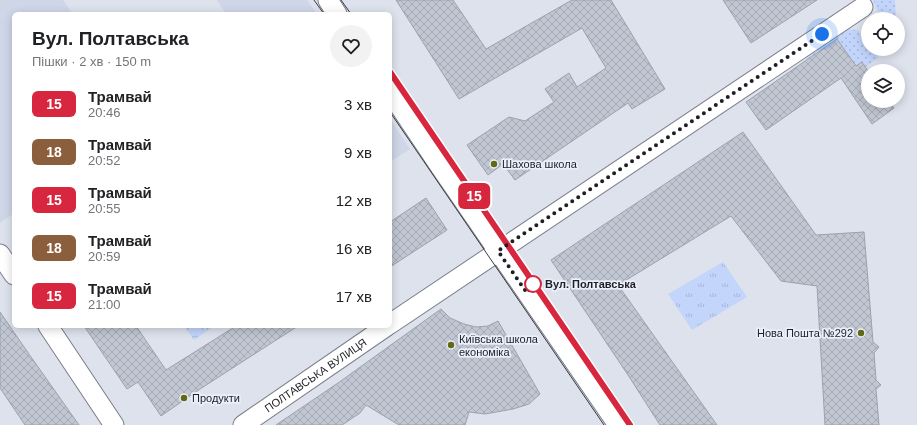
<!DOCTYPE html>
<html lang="uk">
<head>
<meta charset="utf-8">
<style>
	:root { --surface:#fff; --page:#f2f2f2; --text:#202124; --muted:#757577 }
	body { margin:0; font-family:Helvetica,sans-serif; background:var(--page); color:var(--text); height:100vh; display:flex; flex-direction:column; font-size:15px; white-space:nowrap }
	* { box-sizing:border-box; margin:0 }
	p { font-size:13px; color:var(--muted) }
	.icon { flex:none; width:22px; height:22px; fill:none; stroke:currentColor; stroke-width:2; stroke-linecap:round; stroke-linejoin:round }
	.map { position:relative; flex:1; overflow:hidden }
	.sheet { position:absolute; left:12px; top:12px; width:380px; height:316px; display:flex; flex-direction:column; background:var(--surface); border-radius:6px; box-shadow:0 2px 10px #0003 }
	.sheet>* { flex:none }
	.badge { padding:0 8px; border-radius:6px; font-size:14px; line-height:26px }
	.fabs { position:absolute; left:861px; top:12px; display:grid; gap:8px }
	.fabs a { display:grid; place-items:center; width:44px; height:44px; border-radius:50%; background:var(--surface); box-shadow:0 2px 10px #0003; font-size:20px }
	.you { position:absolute; width:20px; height:20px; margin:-10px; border:3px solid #fff; border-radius:50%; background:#1a73e8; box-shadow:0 0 0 6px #1a73e833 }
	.map>.badge { position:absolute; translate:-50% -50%; box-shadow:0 0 0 2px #fff }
	.round { display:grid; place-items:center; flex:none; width:42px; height:42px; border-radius:21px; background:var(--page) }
	.head { display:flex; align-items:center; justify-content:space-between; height:68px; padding:0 20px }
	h1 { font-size:19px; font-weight:600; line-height:30px }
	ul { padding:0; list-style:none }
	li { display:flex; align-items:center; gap:12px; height:48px; padding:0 20px }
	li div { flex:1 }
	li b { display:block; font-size:15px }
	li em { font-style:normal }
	li .badge { min-width:44px; font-weight:700; text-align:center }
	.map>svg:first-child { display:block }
</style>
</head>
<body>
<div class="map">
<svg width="917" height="425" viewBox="0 0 917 425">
	<defs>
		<pattern id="grass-dots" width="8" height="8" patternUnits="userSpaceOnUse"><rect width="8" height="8" fill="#c3d5fb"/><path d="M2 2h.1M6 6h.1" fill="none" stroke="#a7b6d7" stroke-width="1.8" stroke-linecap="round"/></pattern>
		<pattern id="forest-crowns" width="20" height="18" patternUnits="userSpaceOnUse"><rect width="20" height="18" fill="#c3d5fb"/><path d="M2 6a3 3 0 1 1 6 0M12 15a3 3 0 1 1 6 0" fill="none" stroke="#a7b6d7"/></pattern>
		<pattern id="park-tufts" width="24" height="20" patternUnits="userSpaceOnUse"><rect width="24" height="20" fill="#c3d5fb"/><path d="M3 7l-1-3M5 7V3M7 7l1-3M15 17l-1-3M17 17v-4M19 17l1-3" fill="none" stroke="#a7b6d7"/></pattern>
		<pattern id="building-cross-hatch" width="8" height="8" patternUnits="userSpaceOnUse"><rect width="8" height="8" fill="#c1c7d2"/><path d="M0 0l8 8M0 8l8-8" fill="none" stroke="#a5aab4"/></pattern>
	</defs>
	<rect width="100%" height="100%" fill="#dde2ed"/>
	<!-- built -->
	<g fill="#ced6e8">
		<path d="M 0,0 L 63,0 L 73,14 L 14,14 L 14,213 L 0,223 Z"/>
		<path d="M 217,0 L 307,0 L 317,14 L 226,14 Z"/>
		<path d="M 390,119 L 410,149 L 390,162 Z"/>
	</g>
	<!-- grass -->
	<g fill="url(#grass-dots)">
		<path d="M 873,0 L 895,0 L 896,19 L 881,19 Z"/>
		<path d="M 846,29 L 858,30 L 868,43 L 868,49 L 872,49 L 879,58 L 865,67 L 862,62 L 856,66 L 837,39 L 807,60 L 805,56 Z"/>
	</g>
	<!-- forest -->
	<path fill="url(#forest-crowns)" d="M 184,326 L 214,326 L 194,340 Z"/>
	<!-- park -->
	<path fill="url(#park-tufts)" d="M 723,262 L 747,297 L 692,330 L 668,294 Z"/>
	<!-- building -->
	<g fill="url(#building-cross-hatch)" stroke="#9ca1ab">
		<path d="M 396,0 L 453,0 L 486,49 L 572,0 L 611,0 L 665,89 L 632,109 L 628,103 L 515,180 L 503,164 L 488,175 L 467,145 L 509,117 L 525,121 L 554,102 L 545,89 L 569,73 L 577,87 L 606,68 L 582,28 L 459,99 Z"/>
		<path d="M 723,0 L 817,0 L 751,43 Z"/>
		<path d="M 837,39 L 856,66 L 862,62 L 868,71 L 868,101 L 889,101 L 894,108 L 872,124 L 841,78 L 766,130 L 746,102 Z"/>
		<path d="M 743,132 L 816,235 L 864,232 L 873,342 L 879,347 L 874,353 L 876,380 L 881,385 L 876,389 L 879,425 L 825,425 L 817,286 L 781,281 L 731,216 L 618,285 L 717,425 L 660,425 L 628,375 L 551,260 Z"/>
		<path d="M 426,198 L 447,230 L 390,267 L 390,222 Z"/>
		<path d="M 441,309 L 450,318 L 464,324 L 476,327 L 488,326 L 498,321 L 540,394 L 529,404 L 513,409 L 485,414 L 469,412 L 465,425 L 399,425 L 366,405 L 360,413 L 342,425 L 276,425 L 338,383 Z"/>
		<path d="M 0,312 L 31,357 L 79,425 L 25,425 L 0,388 Z"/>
		<path d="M 84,326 L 136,326 L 166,370 L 236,326 L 298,326 L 200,389 L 161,416 L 138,382 L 127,389 Z"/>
	</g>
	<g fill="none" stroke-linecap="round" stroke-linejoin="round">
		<!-- minor casing -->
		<g stroke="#7a7f89" stroke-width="21">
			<g id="minor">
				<path d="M 328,0 L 337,14"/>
				<path d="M 390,92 L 441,168 L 618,425"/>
				<path d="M 0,254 L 14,275"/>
				<path d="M 390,324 L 863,7"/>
				<path d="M 48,326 L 114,425"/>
				<path id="s1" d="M 243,425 L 387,326"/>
			</g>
		</g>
		<!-- minor -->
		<use href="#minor" stroke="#fff" stroke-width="19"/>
		<!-- tram -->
		<g stroke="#393b40" stroke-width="1">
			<path d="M 314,0 L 324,14"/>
			<path d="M 341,0 L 351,14"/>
			<path d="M 390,72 L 630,425"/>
			<path d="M 390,112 L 604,425"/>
		</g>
	</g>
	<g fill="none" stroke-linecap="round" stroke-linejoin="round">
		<!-- line casing -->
		<g stroke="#fff" stroke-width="9">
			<path id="line" d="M 390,72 L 630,425"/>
		</g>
		<!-- line -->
		<use href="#line" stroke="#d7263d" stroke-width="6"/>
		<!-- walk -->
		<path stroke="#1d1f23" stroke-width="4" stroke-dasharray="0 7.2" d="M 533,284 L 527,293 L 498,251 L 822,34"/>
	</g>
	<!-- markers -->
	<g fill="#616a10" stroke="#eaeffb" stroke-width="1.5">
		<circle cx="494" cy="164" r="4"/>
		<circle cx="861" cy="333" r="4"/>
		<circle cx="451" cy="345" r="4"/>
		<circle cx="184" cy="398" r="4"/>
	</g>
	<circle fill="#fff" stroke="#d7263d" stroke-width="2" cx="533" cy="284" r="8"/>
	<g text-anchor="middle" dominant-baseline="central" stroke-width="3.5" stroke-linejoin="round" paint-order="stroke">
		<!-- poi labels -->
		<g font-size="11" fill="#1d1f23" stroke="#eaeffb" text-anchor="start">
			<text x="502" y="164">Шахова школа</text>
			<text x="853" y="333" text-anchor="end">Нова Пошта №292</text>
			<text x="459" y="339">Київська школа<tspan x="459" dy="13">економіка</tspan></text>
			<text x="192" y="398">Продукти</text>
		</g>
		<!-- stop labels -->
		<g font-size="11" font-weight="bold" fill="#1d1f23" stroke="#eaeffb" text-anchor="start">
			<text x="545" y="284">Вул. Полтавська</text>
		</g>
		<!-- street labels -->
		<g font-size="11" fill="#1d1f23" stroke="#eaeffb">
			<text stroke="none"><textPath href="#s1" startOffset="88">ПОЛТАВСЬКА ВУЛИЦЯ</textPath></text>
		</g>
	</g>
</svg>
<div class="fabs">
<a><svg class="icon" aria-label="locate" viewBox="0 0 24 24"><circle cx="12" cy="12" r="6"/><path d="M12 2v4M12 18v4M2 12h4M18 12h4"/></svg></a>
<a><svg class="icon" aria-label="layers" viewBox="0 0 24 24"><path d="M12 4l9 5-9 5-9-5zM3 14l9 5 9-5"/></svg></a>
</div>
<div class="you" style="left:822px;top:34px"></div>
<b class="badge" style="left:474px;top:196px;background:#d7263d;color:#fff">15</b>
<section class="sheet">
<div class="head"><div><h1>Вул. Полтавська</h1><p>Пішки · 2 хв · 150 m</p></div><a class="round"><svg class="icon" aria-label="heart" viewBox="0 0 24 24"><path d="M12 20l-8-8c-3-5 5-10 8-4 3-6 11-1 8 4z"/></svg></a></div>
<ul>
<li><span class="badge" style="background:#d7263d;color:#fff">15</span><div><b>Трамвай</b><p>20:46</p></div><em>3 хв</em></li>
<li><span class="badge" style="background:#8b5e3c;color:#fff">18</span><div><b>Трамвай</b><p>20:52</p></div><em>9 хв</em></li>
<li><span class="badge" style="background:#d7263d;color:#fff">15</span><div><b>Трамвай</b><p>20:55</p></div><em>12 хв</em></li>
<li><span class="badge" style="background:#8b5e3c;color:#fff">18</span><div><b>Трамвай</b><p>20:59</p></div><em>16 хв</em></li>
<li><span class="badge" style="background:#d7263d;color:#fff">15</span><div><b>Трамвай</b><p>21:00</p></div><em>17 хв</em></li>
</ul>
</section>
</div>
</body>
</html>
